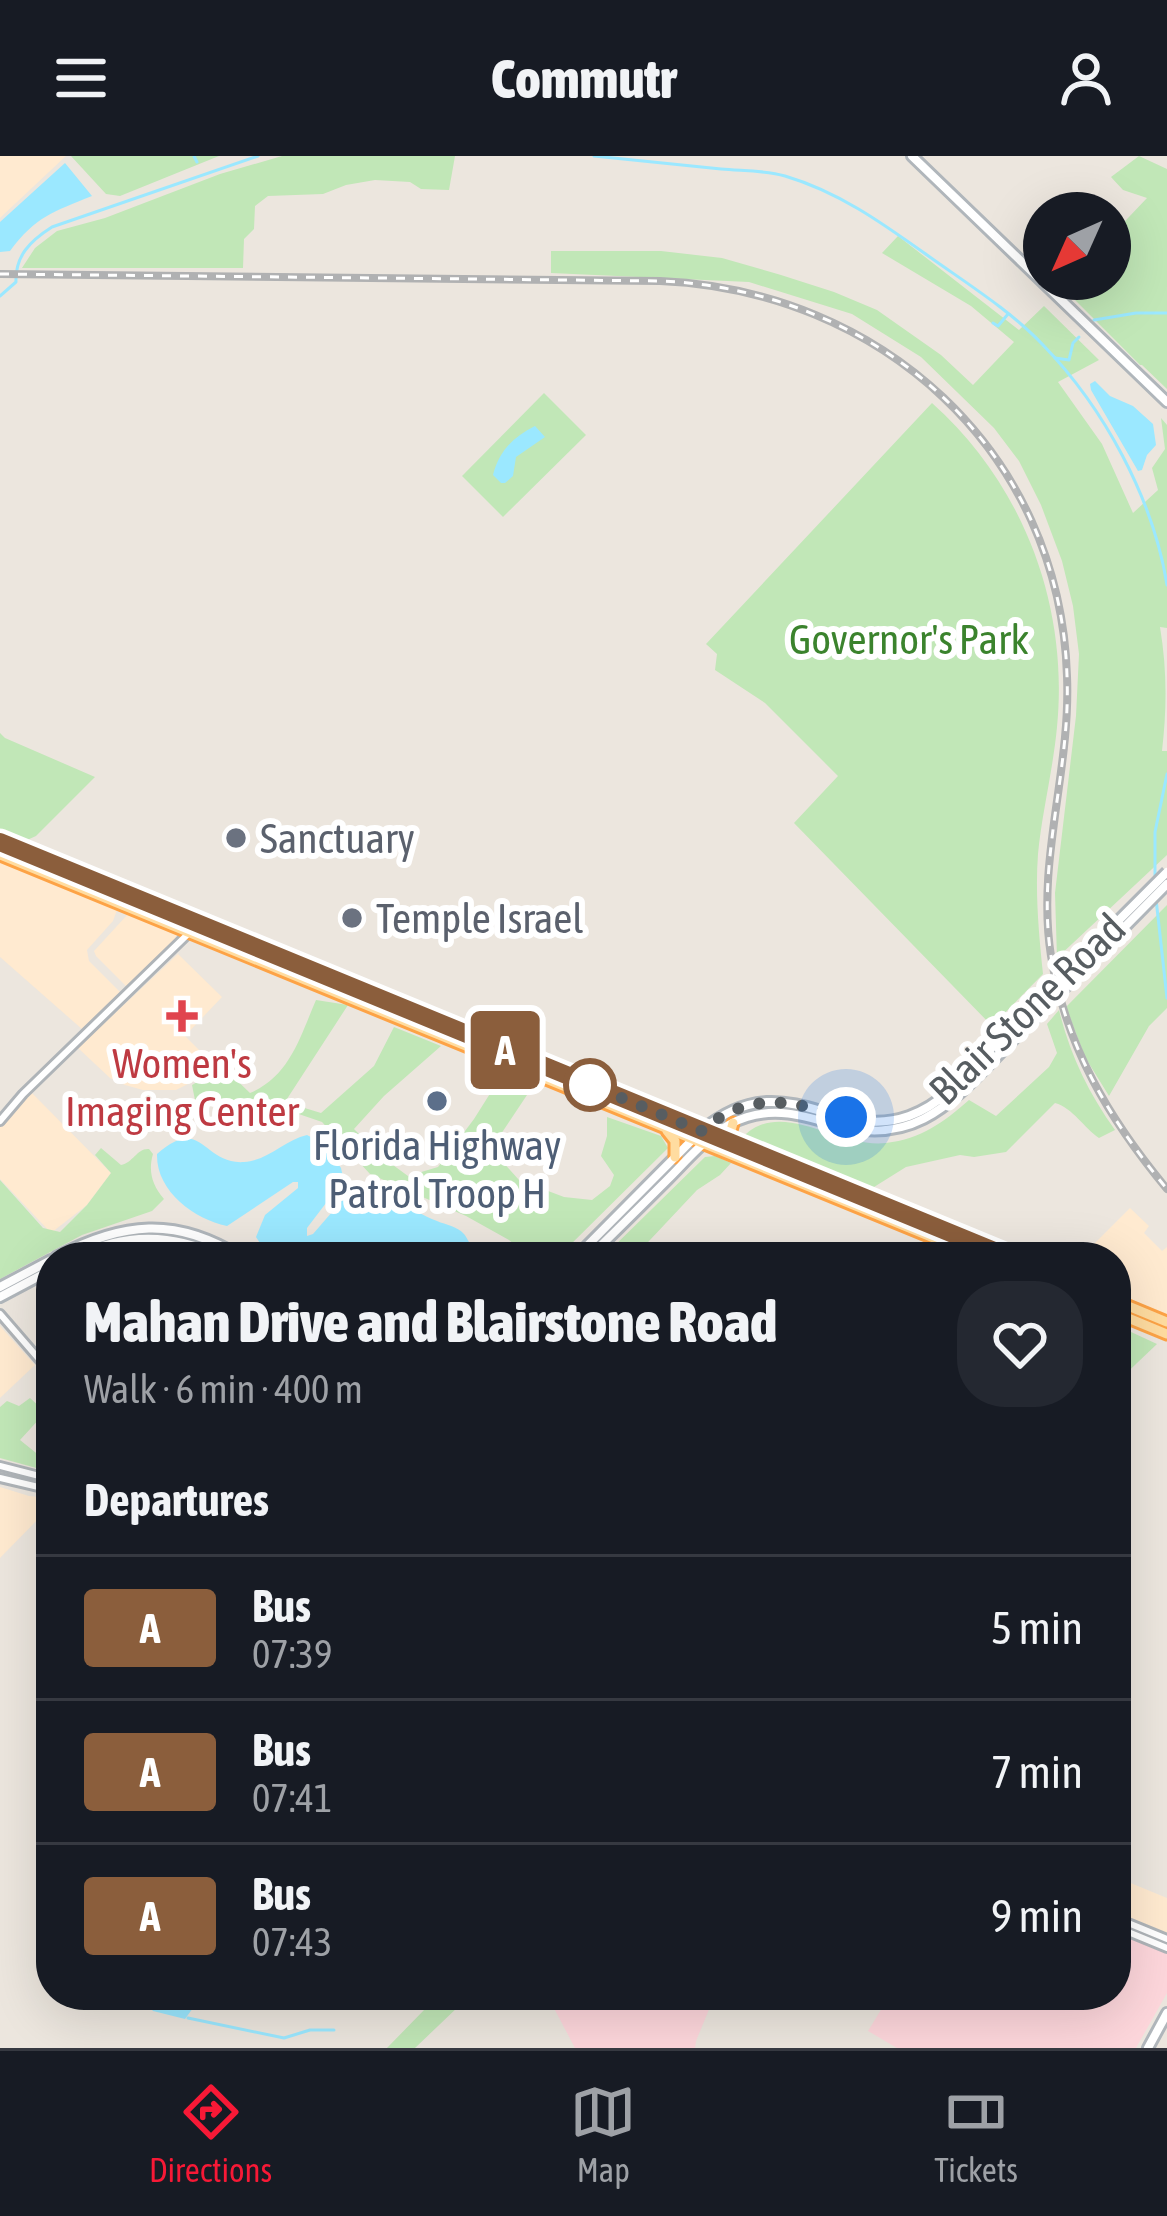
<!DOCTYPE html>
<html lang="en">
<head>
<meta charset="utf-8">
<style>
	:root { --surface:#171b24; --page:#242831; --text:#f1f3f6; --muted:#9ea1a6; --line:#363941; --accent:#f71936 }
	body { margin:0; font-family:"Asap Condensed",sans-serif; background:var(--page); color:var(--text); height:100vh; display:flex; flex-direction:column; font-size:45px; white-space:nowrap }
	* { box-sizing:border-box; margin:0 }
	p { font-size:39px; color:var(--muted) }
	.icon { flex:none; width:66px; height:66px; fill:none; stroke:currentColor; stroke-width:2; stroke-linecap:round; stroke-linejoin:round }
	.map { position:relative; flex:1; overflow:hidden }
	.sheet { position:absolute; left:36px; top:1086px; width:1095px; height:768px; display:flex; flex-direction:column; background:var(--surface); border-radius:48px; box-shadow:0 12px 48px #0002 }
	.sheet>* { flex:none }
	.badge { padding:0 24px; border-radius:9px; font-size:42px; line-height:78px }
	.needle { width:78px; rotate:225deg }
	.controls { position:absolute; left:1023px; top:36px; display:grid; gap:24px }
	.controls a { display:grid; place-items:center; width:108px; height:108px; border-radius:50%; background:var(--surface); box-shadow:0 12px 48px #0002; font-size:60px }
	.you { position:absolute; width:60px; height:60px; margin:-30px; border:9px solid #fff; border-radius:50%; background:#1a73e8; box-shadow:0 0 0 18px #1a73e833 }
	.map>.badge { position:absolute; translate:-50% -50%; box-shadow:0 0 0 6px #fff }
	h2 { padding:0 48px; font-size:45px; line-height:108px }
	.round { display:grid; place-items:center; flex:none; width:126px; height:126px; border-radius:48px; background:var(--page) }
	.overview { display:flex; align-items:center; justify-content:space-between; height:204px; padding:0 48px }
	h1 { font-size:57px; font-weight:800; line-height:90px }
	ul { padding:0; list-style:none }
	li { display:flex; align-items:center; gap:36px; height:144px; padding:0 48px; border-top:3px solid var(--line) }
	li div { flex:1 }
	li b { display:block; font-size:45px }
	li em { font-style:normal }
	li .badge { min-width:132px; font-weight:700; text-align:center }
	header { display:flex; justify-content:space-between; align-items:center; height:156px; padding:0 48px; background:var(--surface); font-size:54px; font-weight:800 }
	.dock { display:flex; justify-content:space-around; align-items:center; height:168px; border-top:3px solid var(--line); background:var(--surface); font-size:33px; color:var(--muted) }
	.dock a { display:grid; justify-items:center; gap:6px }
	.dock .current { color:var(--accent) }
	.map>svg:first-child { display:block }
</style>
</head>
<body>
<header><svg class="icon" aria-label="menu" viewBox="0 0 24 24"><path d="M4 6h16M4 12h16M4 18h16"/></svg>Commutr<svg class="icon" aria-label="person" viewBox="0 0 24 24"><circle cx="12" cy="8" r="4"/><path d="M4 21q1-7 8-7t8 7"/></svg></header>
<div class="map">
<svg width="1167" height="1892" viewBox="0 0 1167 1892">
	<rect width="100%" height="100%" fill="#ece6de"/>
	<!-- commercial -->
	<g fill="#ffead0">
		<path d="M 0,0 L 66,0 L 0,62 Z"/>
		<path d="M 0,705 L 117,754 L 113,765 L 87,794 L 89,805 L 120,836 L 121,840 L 83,874 L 0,801 Z"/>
		<path d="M 128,758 L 177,778 L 174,785 L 127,831 L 96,800 L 94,795 Z"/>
		<path d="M 178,798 L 222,841 L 185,880 L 218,913 L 176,934 L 143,934 L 125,929 L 110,922 L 78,892 Z"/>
		<path d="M 30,935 L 111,1017 L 87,1049 L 51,1077 L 0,1023 L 0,970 Z"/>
		<path d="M 1130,1052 L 1149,1070 L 1144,1077 L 1162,1095 L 1167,1091 L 1167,1161 L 1116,1140 L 1116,1101 L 1085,1101 L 1091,1091 Z"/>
		<path d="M 0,1170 L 35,1209 L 0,1242 Z"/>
		<path d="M 0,1331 L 29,1340 L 51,1342 L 51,1350 L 0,1402 Z"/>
		<path d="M 1116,1721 L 1167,1742 L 1167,1778 L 1116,1757 Z"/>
	</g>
	<!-- medical -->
	<g fill="#fdd6db">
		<path d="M 1116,1776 L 1167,1797 L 1167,1837 L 1136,1892 L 897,1892 L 868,1875 L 890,1839 L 1116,1839 Z"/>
		<path d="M 547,1839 L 715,1839 L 696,1885 L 695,1892 L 575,1892 Z"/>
	</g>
	<!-- green -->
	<g fill="#c1e7b7">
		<path d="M 71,0 L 219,0 L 120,40 L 106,38 Z"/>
		<path d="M 282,0 L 455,0 L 449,34 L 421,33 L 410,26 L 375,24 L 346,29 L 323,38 L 268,40 L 255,50 L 254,73 L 244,83 L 243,112 L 22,112 L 35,92 L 57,75 L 105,62 L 220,18 Z"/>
		<path d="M 1139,0 L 1167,13 L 1167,233 L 1142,209 L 1140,209 L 1062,131 L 1069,123 L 1110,123 L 1110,81 L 1147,42 L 1123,34 L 1111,21 Z"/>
		<path d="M 898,80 L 1019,174 L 1044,150 L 1099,204 L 1058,226 L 1102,288 L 1133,357 L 1158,334 L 1152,312 L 1165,293 L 1161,262 L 1167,269 L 1167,472 L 1160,471 C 1167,513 1167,552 1162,595 L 1167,595 L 1167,699 L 1057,802 L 1055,737 L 1076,560 L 1079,498 L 1073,450 L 1062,405 L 1041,349 L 1019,305 L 994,272 L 921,201 L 852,158 L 749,126 L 551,117 L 551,95 L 661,95 L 722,102 L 781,119 L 834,136 L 877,154 L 941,199 L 973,229 L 1014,186 L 971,150 L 882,97 Z"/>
		<path d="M 544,237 L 586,279 L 503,361 L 462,320 Z"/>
		<path d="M 932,247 C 1023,328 1069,449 1057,571 C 1053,614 1042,656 1038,698 C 1035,738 1039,779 1043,818 L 992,870 L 794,667 L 838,620 L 765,547 L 715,514 L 717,498 L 706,488 Z"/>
		<path d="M 0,577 L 5,582 L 95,621 L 36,680 L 25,685 L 0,674 Z"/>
		<path d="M 1167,749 L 1167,852 L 1149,870 L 1109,940 L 1085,901 L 1066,851 Z"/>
		<path d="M 316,844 L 348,849 L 285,946 L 321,957 L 374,910 L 394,871 L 441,890 L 384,940 L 354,973 L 382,1001 L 408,1020 L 438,1011 L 474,963 L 503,917 L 533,930 L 491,993 L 519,1024 L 564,1041 L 592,1044 L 610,1030 L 614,1019 L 601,1000 L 607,980 L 607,961 L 661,980 L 668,992 L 558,1101 L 529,1101 L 509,1084 L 466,1060 L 370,1018 L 322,966 L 255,943 L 196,949 L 192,929 L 223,911 L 250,937 C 290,920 300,881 316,844 Z"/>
		<path d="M 1059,854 C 1070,899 1088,936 1115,974 L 1099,982 C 1084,972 1073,952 1055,947 L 1006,996 L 974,1001 L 960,999 L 906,1011 L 866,1036 L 742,982 C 780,940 839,993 886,987 C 921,983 944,966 969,944 L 996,960 L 1049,911 L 1057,897 L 1047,868 Z"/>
		<path d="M 101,992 L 121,1009 C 133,1007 137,992 149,993 L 153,998 C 148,1015 152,1029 164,1043 L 152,1055 L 82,1079 L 0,1123 L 0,1024 L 43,1072 L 60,1076 L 87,1049 L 111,1017 L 95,999 Z"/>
		<path d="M 715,1000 L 731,1007 L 720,1019 L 697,1034 L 634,1101 L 603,1101 L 705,1001 Z"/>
		<path d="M 1116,1169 L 1157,1188 L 1116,1227 Z"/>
		<path d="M 51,1241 L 51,1258 L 42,1260 L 20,1284 L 51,1309 L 51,1316 L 0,1302 L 0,1251 L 7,1245 L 19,1250 L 30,1242 L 42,1253 Z"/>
		<path d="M 432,1839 L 456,1839 L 460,1849 L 415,1892 L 387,1892 L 425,1853 Z"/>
	</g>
	<!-- water -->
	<g fill="#9be8ff">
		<path d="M 65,7 L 92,40 C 53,56 36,60 10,95 L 0,96 L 0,66 Z"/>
		<path d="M 1095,225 L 1110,240 L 1133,250 L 1153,268 L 1156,289 L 1147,299 L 1142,314 L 1138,315 L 1091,234 L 1090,228 Z"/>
		<path d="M 535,270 L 545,281 L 516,301 L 513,320 L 505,327 L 501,327 L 493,319 C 499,295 513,281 535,270 Z"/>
		<path d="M 307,979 L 324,988 L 341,1012 L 343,1021 L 339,1030 L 307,1072 L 307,1080 L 313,1078 L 358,1026 C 387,1028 410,1056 437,1065 C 446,1069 457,1070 464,1078 C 466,1080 467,1083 469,1086 L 460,1101 L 269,1101 L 256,1081 L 265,1059 L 298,1032 L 298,1026 L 293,1026 L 227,1070 C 194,1063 156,1035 157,998 C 203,958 202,1009 244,1006 C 267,1005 285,984 307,979 Z"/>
		<path d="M 148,1839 L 200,1839 L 201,1841 L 185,1863 L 153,1855 L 147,1847 Z"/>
	</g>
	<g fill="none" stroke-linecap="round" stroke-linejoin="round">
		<!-- stream -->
		<g stroke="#9be8ff" stroke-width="3">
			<path d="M 194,0 L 197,6"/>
			<path d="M 594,0 C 636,4 679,9 721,13 C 742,15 765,14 785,20 C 839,36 882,67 927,99 C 966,127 1010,154 1043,189 C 1104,252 1153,342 1167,429"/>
			<path d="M 0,140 L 16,126 C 15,100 30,85 52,71 L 258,0"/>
			<path d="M 1094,164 L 1136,157 L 1167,157"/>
			<path d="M 993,167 L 998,170 L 1008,158"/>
			<path d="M 1055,202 L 1069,204 L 1073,187 L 1079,181"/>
			<path d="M 1155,721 L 1155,676 L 1167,618"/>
			<path d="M 1156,743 L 1167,842"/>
			<path d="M 188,1862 L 284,1882 L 310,1874 L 334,1874"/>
		</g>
		<!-- tertiary casing -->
		<g stroke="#afb4b8" stroke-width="12">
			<g id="tertiary">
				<path d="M 0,965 L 23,938 L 189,777"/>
				<path d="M 0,1158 L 51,1217"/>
				<path d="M 0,1310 L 51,1323"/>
				<path d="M 0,1322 L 51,1334"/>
				<path d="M 1116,1762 L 1167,1783"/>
				<path d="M 1116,1771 L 1167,1792"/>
			</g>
		</g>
		<!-- secondary casing -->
		<g stroke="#b0b6bb" stroke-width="14">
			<g id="secondary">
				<path d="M 912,0 L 1167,246"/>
				<path d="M 56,1101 C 122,1066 176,1060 241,1101"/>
				<path d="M 76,1101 C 125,1076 173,1077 222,1101"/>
				<path d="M 576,1101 L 701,975 C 785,905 833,987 909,960 C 947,947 975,909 1002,881"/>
				<path d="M 589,1101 C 616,1075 642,1049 668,1023 C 692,999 714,971 747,961 C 776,952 801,959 829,967 C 916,994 953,945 1009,888"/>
				<path d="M 0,1131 L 51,1104"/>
				<path d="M 0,1141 L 51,1114"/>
				<path d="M 1148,1892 L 1167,1857"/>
			</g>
		</g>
		<!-- primary casing -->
		<g stroke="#fda346" stroke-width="15">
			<g id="primary">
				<path d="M 0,686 L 1009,1101"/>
				<path d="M 0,699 L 980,1101"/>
				<path d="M 733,967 L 730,978 L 737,990"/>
				<path d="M 667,975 L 675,985 L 675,1001"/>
				<path d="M 1116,1145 L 1167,1166"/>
				<path d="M 1116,1157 L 1167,1178"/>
			</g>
		</g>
		<!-- tertiary -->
		<use href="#tertiary" stroke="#fff" stroke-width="6"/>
		<!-- secondary -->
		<use href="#secondary" stroke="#fff" stroke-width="8"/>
		<!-- primary -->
		<use href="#primary" stroke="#ffdca0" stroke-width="9"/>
		<!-- rail casing -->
		<g stroke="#b0b1b2" stroke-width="8">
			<path id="rail" d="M 0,118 L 660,125 C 880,134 1060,295 1067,520 C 1071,615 1036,705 1051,800 C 1066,891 1109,963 1167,1033"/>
		</g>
		<!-- rail -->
		<use href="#rail" stroke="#fff" stroke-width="3" stroke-dasharray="9" stroke-linecap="butt"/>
		<!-- secondary-bridge casing -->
		<g stroke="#b0b6bb" stroke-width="14" stroke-linecap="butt">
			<g id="secondary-bridge">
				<path d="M 1002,881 L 1167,716"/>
				<path d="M 1009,888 L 1167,728"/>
			</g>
		</g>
		<!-- secondary-bridge -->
		<use href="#secondary-bridge" stroke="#fff" stroke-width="8"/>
	</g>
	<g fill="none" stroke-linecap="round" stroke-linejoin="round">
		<!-- line casing -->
		<g stroke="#fff" stroke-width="27">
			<path id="line" d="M 0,686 L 1009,1101"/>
		</g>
		<!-- line -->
		<use href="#line" stroke="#8b5e3c" stroke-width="18"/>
		<!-- walk -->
		<path stroke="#575d61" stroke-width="12" stroke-dasharray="0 21.6" d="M 590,929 L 586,927 L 701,975 C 749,934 791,945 846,961"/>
	</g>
	<!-- markers -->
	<g fill="#6b7280" stroke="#fff" stroke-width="4.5">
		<circle cx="236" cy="682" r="12"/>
		<circle cx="352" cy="762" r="12"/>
	</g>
	<path fill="#e0444e" stroke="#fff" stroke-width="4.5" d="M176 842h12v12h12v12h-12v12h-12v-12h-12v-12h12z"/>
	<circle fill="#fff" stroke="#8b5e3c" stroke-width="6" cx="590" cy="929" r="24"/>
	<circle fill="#5c6f8a" stroke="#fff" stroke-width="4.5" cx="437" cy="945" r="12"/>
	<g text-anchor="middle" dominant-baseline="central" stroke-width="12" stroke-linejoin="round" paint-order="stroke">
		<!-- park labels -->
		<g font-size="42" fill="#3b832d" stroke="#fff">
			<text x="909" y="483">Governor's Park</text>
		</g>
		<!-- worship labels -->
		<g font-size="42" fill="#5b616d" stroke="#fff" text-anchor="start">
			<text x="260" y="682">Sanctuary</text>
			<text x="376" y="762">Temple Israel</text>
		</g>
		<!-- street labels -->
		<g font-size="42" fill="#575d61" stroke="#fff">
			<text transform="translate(1027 853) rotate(-44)">Blair Stone Road</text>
		</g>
		<!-- health labels -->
		<g font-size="42" fill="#be3a42" stroke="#fff">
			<text x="182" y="907">Women's<tspan x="182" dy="48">Imaging Center</tspan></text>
		</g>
		<!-- service labels -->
		<g font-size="42" fill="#4e5e75" stroke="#fff">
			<text x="437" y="989">Florida Highway<tspan x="437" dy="48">Patrol Troop H</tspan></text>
		</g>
	</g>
</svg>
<div class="controls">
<a><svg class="needle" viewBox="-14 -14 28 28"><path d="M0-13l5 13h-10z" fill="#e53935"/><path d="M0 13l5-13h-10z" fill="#9ea1a6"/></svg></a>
</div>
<div class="you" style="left:846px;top:961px"></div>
<b class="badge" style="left:505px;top:894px;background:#8b5e3c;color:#fff">A</b>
<section class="sheet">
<div class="overview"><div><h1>Mahan Drive and Blairstone Road</h1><p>Walk · 6 min · 400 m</p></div><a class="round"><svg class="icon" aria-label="heart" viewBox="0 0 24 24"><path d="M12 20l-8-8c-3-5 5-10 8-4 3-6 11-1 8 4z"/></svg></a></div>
<h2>Departures</h2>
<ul>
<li><span class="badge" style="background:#8b5e3c;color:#fff">A</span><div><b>Bus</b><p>07:39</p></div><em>5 min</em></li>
<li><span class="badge" style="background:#8b5e3c;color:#fff">A</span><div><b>Bus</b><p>07:41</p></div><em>7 min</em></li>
<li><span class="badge" style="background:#8b5e3c;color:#fff">A</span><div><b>Bus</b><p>07:43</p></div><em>9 min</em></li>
</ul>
</section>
</div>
<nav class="dock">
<a class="current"><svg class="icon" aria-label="directions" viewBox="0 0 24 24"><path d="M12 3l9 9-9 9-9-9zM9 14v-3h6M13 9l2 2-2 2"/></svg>Directions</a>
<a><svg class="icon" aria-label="map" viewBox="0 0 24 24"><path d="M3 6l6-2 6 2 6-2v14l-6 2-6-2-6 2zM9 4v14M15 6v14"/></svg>Map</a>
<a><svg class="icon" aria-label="tickets" viewBox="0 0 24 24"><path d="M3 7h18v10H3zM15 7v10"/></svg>Tickets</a>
</nav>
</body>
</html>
